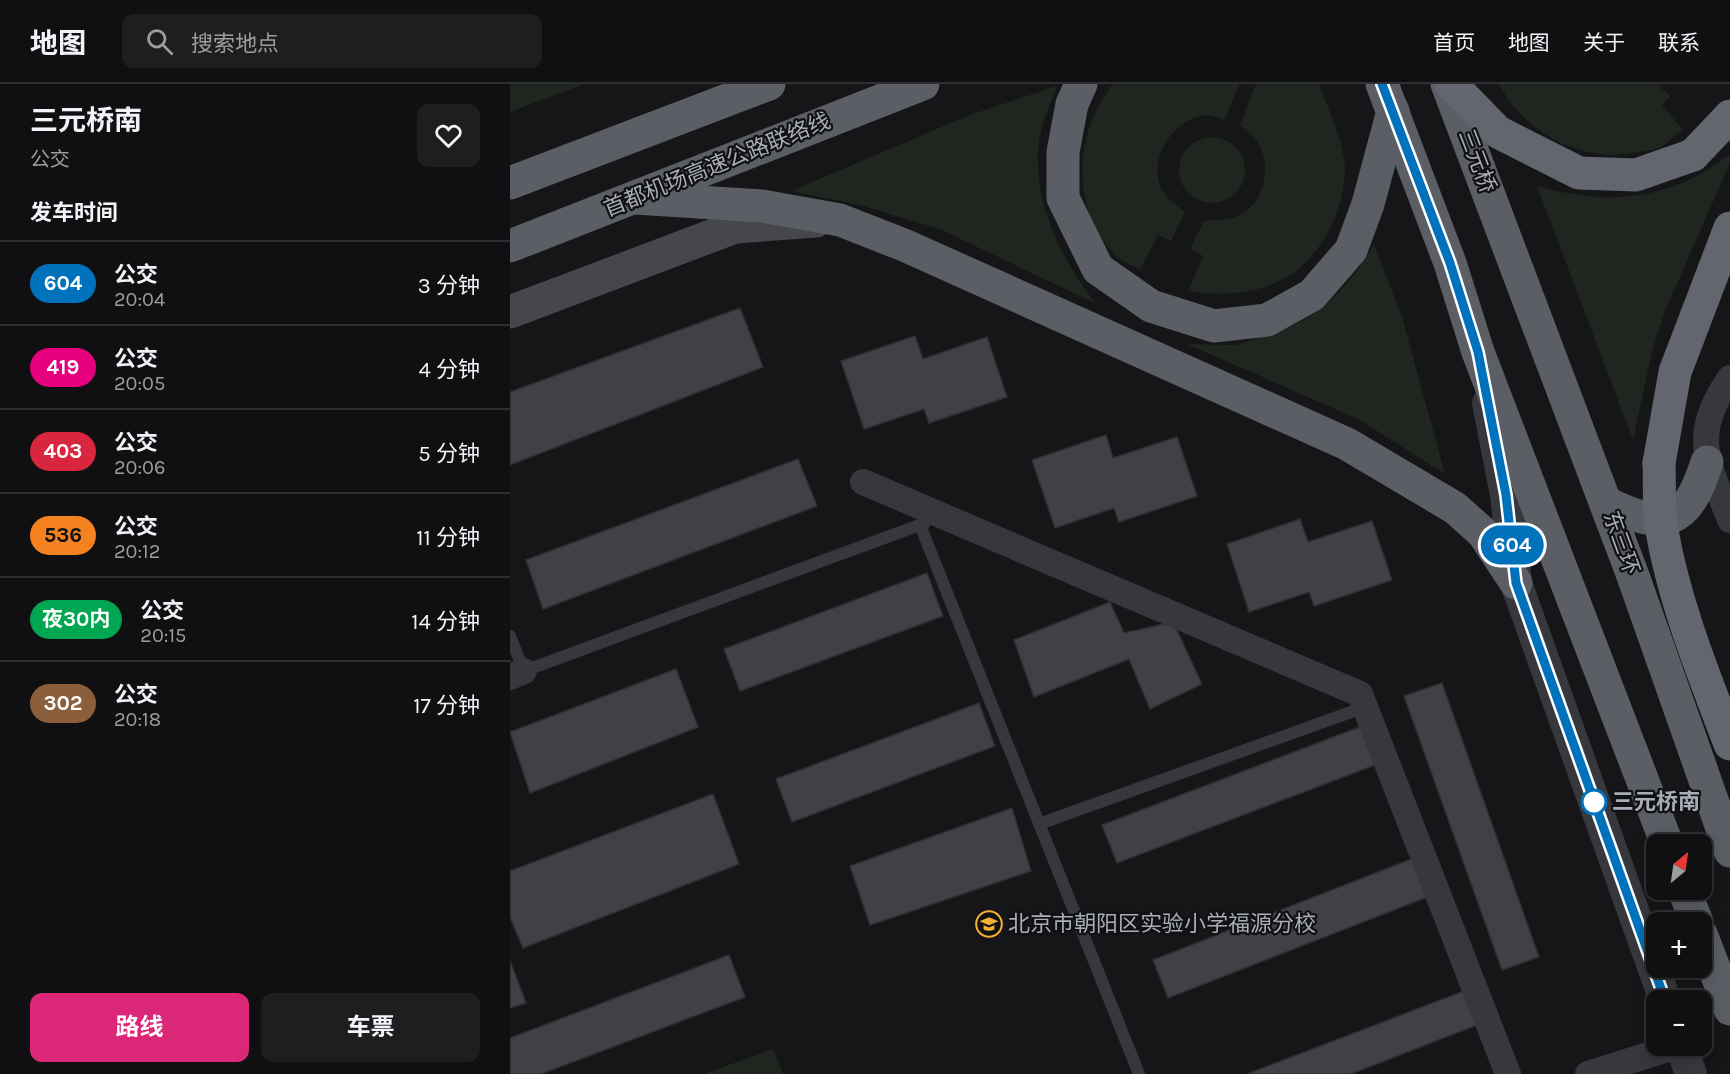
<!DOCTYPE html>
<html lang="zh">
<head>
<meta charset="utf-8">
<style>
	:root { --surface:#101012; --page:#1e1e20; --text:#f1f3f6; --muted:#9c9d9f; --line:#303032; --accent:#db2777 }
	body { margin:0; font-family:Karla,"Noto Sans SC",sans-serif; background:var(--page); color:var(--text); height:100vh; display:flex; flex-direction:column; font-size:22px; white-space:nowrap }
	* { box-sizing:border-box; margin:0 }
	p { font-size:20px; color:var(--muted) }
	.icon { flex:none; width:33px; height:33px; fill:none; stroke:currentColor; stroke-width:2; stroke-linecap:round; stroke-linejoin:round }
	.map { position:relative; flex:1; overflow:hidden }
	.panel { display:flex; flex-direction:column; background:var(--surface); width:510px }
	.panel>* { flex:none }
	.badge { padding:0 12px; border-radius:20px; font-size:21px; line-height:39px }
	.needle { width:39px; rotate:29deg }
	.fabs { position:absolute; left:1136px; top:750px; display:grid; gap:12px }
	.fabs a { display:grid; place-items:center; width:66px; height:66px; border-radius:12px; background:var(--surface); box-shadow:0 3px 15px #0003,0 0 0 2px var(--line); font-size:30px }
	.map>.badge { position:absolute; translate:-50% -50%; box-shadow:0 0 0 3px #fff }
	h2 { padding:0 30px; font-size:22px; line-height:54px }
	.round { display:grid; place-items:center; flex:none; width:63px; height:63px; border-radius:12px; background:var(--page) }
	.headline { display:flex; align-items:center; justify-content:space-between; height:102px; padding:0 30px }
	h1 { font-size:28px; font-weight:700; line-height:45px }
	.button { display:flex; gap:12px; margin-top:auto; padding:12px 30px }
	.button a { flex:1; height:69px; border-radius:12px; background:var(--accent); color:#fff; font-size:24px; font-weight:700; line-height:69px; text-align:center }
	.button a+a { background:var(--page); color:var(--text) }
	ul { padding:0; list-style:none }
	li { display:flex; align-items:center; gap:18px; height:84px; padding:0 30px; border-top:2px solid var(--line) }
	li div { flex:1 }
	li b { display:block; font-size:22px }
	li em { font-style:normal }
	li .badge { min-width:66px; font-weight:700; text-align:center }
	header { display:flex; align-items:center; gap:36px; box-sizing:border-box; height:84px; padding:0 30px; background:var(--surface); border-bottom:2px solid var(--line) }
	header strong { font-size:28px }
	nav { display:flex; gap:33px; margin-inline-start:auto; font-size:21px }
	.search { width:420px; height:54px; background:var(--page); display:flex; align-items:center; gap:15px; box-sizing:border-box; padding:0 21px; border-radius:12px; color:var(--muted); font-size:22px }
	main { display:flex; flex:1; min-height:0 }
	.map>svg:first-child { display:block }
</style>
</head>
<body>
<header>
<strong>地图</strong>
<div class="search"><svg class="icon" aria-label="search" viewBox="0 0 24 24"><circle cx="10" cy="10" r="6"/><path d="M15 15l6 6"/></svg>搜索地点</div>
<nav><a>首页</a><a>地图</a><a>关于</a><a>联系</a></nav>
</header>
<main>
<section class="panel">
<div class="headline"><div><h1>三元桥南</h1><p>公交</p></div><a class="round"><svg class="icon" aria-label="heart" viewBox="0 0 24 24"><path d="M12 20l-8-8c-3-5 5-10 8-4 3-6 11-1 8 4z"/></svg></a></div>
<h2>发车时间</h2>
<ul>
<li><span class="badge" style="background:#0072bc;color:#fff">604</span><div><b>公交</b><p>20:04</p></div><em>3 分钟</em></li>
<li><span class="badge" style="background:#e6007e;color:#fff">419</span><div><b>公交</b><p>20:05</p></div><em>4 分钟</em></li>
<li><span class="badge" style="background:#d7263d;color:#fff">403</span><div><b>公交</b><p>20:06</p></div><em>5 分钟</em></li>
<li><span class="badge" style="background:#f58220;color:#111">536</span><div><b>公交</b><p>20:12</p></div><em>11 分钟</em></li>
<li><span class="badge" style="background:#00a651;color:#fff">夜30内</span><div><b>公交</b><p>20:15</p></div><em>14 分钟</em></li>
<li><span class="badge" style="background:#8b5e3c;color:#fff">302</span><div><b>公交</b><p>20:18</p></div><em>17 分钟</em></li>
</ul>
<div class="button"><a>路线</a><a>车票</a></div>
</section>
<div class="map">
<svg width="1220" height="990" viewBox="0 0 1220 990">
	<rect width="100%" height="100%" fill="#161618"/>
	<!-- green -->
	<g fill="#1e261f">
		<path d="M 0,0 L 74,0 L 0,28 Z"/>
		<path d="M 603,0 L 730,0 L 714,36 C 709,34 702,31 696,31 C 663,34 634,79 654,109 C 658,116 669,122 675,128 L 661,157 L 648,151 L 630,186 C 622,181 609,176 603,169 C 560,121 564,49 603,0 Z"/>
		<path d="M 746,0 L 809,0 C 817,23 830,49 834,74 C 837,95 832,116 824,136 C 796,200 742,217 678,207 L 693,172 L 680,165 L 694,137 C 707,136 724,136 735,128 C 757,112 761,79 747,57 C 743,51 735,46 730,41 Z"/>
		<path d="M 989,0 L 1147,0 L 1160,12 L 1152,22 L 1173,45 C 1165,51 1158,58 1151,63 C 1145,66 1135,67 1128,68 C 1072,80 1015,50 989,0 Z"/>
		<path d="M 547,2 C 539,23 529,45 528,68 C 526,126 552,175 586,220 L 432,146 L 350,121 L 281,107 L 460,31 Z"/>
		<circle cx="702" cy="86" r="33"/>
		<path d="M 1220,70 L 1220,79 L 1154,229 L 1142,268 L 1123,356 L 1027,102 C 1081,117 1129,119 1181,95 C 1195,89 1208,78 1220,70 Z"/>
		<path d="M 864,161 L 892,233 L 935,390 L 850,336 L 677,260 C 692,260 708,261 723,261 C 733,260 744,255 754,252 C 809,237 835,207 864,161 Z"/>
		<path d="M 263,965 L 273,990 L 194,990 Z"/>
	</g>
	<!-- building -->
	<g fill="#404145" stroke="#303034" stroke-width="1.5">
		<path d="M 230,224 L 253,283 L 0,381 L 0,308 Z"/>
		<path d="M 405,252 L 413,275 L 477,253 L 497,313 L 419,339 L 414,325 L 354,345 L 331,277 Z"/>
		<path d="M 596,351 L 603,374 L 667,353 L 687,412 L 609,438 L 604,424 L 545,444 L 522,376 Z"/>
		<path d="M 288,375 L 307,422 L 33,525 L 16,476 Z"/>
		<path d="M 790,435 L 798,458 L 862,437 L 882,496 L 804,522 L 799,508 L 739,528 L 717,460 Z"/>
		<path d="M 417,489 L 433,532 L 230,607 L 214,565 Z"/>
		<path d="M 600,518 L 614,549 L 663,538 L 692,600 L 640,625 L 619,575 L 524,613 L 504,556 Z"/>
		<path d="M 166,585 L 188,643 L 20,709 L 0,648 Z"/>
		<path d="M 932,599 L 1029,873 L 992,886 L 894,612 Z"/>
		<path d="M 469,619 L 485,662 L 282,738 L 266,695 Z"/>
		<path d="M 855,641 L 870,679 L 607,779 L 592,741 Z"/>
		<path d="M 203,710 L 229,780 L 13,864 L 0,833 L 0,787 Z"/>
		<path d="M 502,724 L 521,787 L 360,841 L 340,782 Z"/>
		<path d="M 909,772 L 925,810 L 658,914 L 643,876 Z"/>
		<path d="M 219,871 L 235,913 L 31,990 L 0,990 L 0,954 Z"/>
		<path d="M 0,877 L 16,919 L 0,924 Z"/>
		<path d="M 954,907 L 967,941 L 841,990 L 737,990 Z"/>
	</g>
	<g fill="none" stroke-linecap="round" stroke-linejoin="round">
		<!-- service -->
		<g stroke="#37383d" stroke-width="12">
			<path d="M 410,441 L 629,990"/>
			<path d="M 0,552 L 14,587 L 415,439"/>
			<path d="M 529,740 L 855,623"/>
		</g>
		<!-- minor -->
		<g stroke="#37383d" stroke-width="26">
			<path d="M 1220,294 C 1180,351 1197,376 1220,436"/>
			<path d="M 353,398 L 850,610 L 998,990"/>
			<path d="M 0,593 L 14,587"/>
			<path d="M 1078,990 L 1167,962"/>
		</g>
		<!-- tertiary -->
		<g stroke="#37383d" stroke-width="32">
			<path d="M 978,319 L 996,411 L 1006,499 L 1155,916"/>
			<path d="M 1171,962 L 1181,990"/>
		</g>
		<!-- secondary -->
		<path stroke="#45474d" stroke-width="33" d="M 0,228 L 225,143 L 306,137"/>
		<!-- trunk -->
		<g stroke="#5b5e65" stroke-width="33">
			<path d="M 571,0 L 562,20 L 553,68 L 553,114 L 588,185 L 641,222 L 704,242 L 757,236 L 802,211 L 841,166 L 858,120 L 883,27"/>
			<path d="M 872,0 L 940,179 L 968,268 L 1157,760"/>
			<path d="M 937,0 L 1123,492 L 1220,767"/>
			<path d="M 0,99 L 259,0"/>
			<path d="M 125,114 L 252,122 L 330,136 L 394,161 L 837,360 L 945,424 L 973,449 L 1006,499"/>
			<path d="M 0,162 L 413,0"/>
			<path d="M 1095,418 C 1155,448 1177,442 1197,378"/>
			<path d="M 1174,806 L 1187,838"/>
			<path d="M 1191,850 L 1220,925"/>
		</g>
		<!-- motorway -->
		<g stroke="#63666e" stroke-width="33">
			<path d="M 1183,71 L 1220,32"/>
			<path d="M 1149,379 L 1165,288 L 1220,144"/>
		</g>
		<!-- motorway-bridge -->
		<g stroke="#63666e" stroke-width="33">
			<path d="M 941,0 L 988,48 L 1069,89 L 1126,91 L 1183,71"/>
			<path d="M 1149,379 C 1150,401 1148,425 1152,447 C 1165,521 1194,591 1220,660"/>
		</g>
	</g>
	<g fill="none" stroke-linecap="round" stroke-linejoin="round">
		<!-- line casing -->
		<g stroke="#fff" stroke-width="14">
			<path id="line" d="M 872,0 L 940,179 L 968,268 L 996,411 L 1006,499 L 1155,916"/>
		</g>
		<!-- line -->
		<use href="#line" stroke="#0072bc" stroke-width="9"/>
	</g>
	<!-- icons -->
	<defs>
		<g id="school-ring" transform="scale(1.35)"><circle r="9.5" fill="#111113" stroke="#f2b134" stroke-width="1.5"/><path d="M0-5L7-2L0 1L-7-2ZM-4 1L0 2.5L4 1V4Q0 6-4 4Z" fill="#f2b134"/></g>
	</defs>
	<g fill-rule="evenodd">
		<use href="#school-ring" x="479" y="840"/>
	</g>
	<!-- markers -->
	<circle fill="#fff" stroke="#0072bc" stroke-width="3" cx="1084" cy="718" r="12"/>
	<g text-anchor="middle" dominant-baseline="central" stroke-width="4.5" stroke-linejoin="round" paint-order="stroke">
		<!-- street labels -->
		<g font-size="22" fill="#a8adb8" stroke="#111113">
			<text transform="translate(967 77) rotate(69)">三元桥</text>
			<text transform="translate(207 81) rotate(-22)">首都机场高速公路联络线</text>
			<text transform="translate(1111 459) rotate(70)">东三环</text>
		</g>
		<!-- stop labels -->
		<g font-size="22" font-weight="bold" fill="#a8adb8" stroke="#111113" text-anchor="start">
			<text x="1102" y="718">三元桥南</text>
		</g>
		<!-- poi labels -->
		<g font-size="22" fill="#a8adb8" stroke="#111113" text-anchor="start">
			<text x="498" y="840">北京市朝阳区实验小学福源分校</text>
		</g>
	</g>
</svg>
<div class="fabs">
<a><svg class="needle" viewBox="-14 -14 28 28"><path d="M0-13l5 13h-10z" fill="#e53935"/><path d="M0 13l5-13h-10z" fill="#9c9d9f"/></svg></a>
<a>+</a>
<a>−</a>
</div>
<b class="badge" style="left:1002px;top:461px;background:#0072bc;color:#fff">604</b>
</div>
</main>
</body>
</html>
